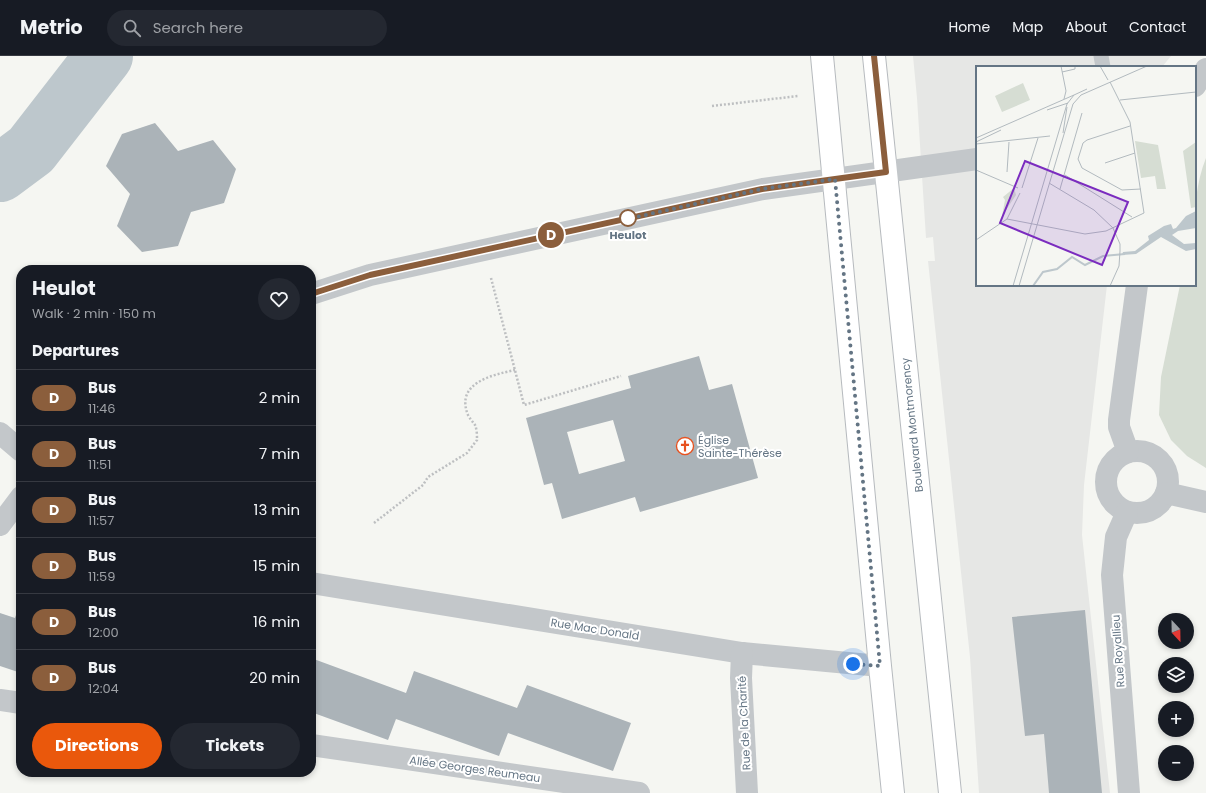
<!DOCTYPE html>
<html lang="en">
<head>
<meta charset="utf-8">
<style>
	:root { --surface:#171b24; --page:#242831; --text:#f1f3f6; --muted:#9ea1a6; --line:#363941; --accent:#ea580c }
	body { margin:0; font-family:Poppins,sans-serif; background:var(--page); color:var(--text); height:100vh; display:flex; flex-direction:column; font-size:15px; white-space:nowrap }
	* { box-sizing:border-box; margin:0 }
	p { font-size:13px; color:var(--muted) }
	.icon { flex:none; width:22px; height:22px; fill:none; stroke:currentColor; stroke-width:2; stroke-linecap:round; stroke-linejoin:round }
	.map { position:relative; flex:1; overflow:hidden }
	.panel { position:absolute; left:16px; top:209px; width:300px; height:512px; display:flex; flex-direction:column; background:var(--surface); border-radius:16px; box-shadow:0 2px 6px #0003 }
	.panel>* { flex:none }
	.badge { padding:0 8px; border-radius:13px; font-size:14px; line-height:26px }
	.needle { width:26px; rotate:158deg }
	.fabs { position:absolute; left:1158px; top:557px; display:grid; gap:8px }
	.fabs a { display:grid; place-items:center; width:36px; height:36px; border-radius:50%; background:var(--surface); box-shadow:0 2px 6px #0003; font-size:20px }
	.you { position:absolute; width:20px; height:20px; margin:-10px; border:3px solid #fff; border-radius:50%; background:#1a73e8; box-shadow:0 0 0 6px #1a73e833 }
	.map>.badge { position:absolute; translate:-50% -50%; box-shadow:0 0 0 2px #fff }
	h2 { padding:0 16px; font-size:15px; line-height:36px }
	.round { display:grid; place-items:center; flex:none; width:42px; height:42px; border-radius:21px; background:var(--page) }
	.overview { display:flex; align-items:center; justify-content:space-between; height:68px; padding:0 16px }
	h1 { font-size:19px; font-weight:700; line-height:30px }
	.primary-button { display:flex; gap:8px; margin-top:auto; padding:8px 16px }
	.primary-button a { flex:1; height:46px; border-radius:24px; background:var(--accent); color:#fff; font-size:16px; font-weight:700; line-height:46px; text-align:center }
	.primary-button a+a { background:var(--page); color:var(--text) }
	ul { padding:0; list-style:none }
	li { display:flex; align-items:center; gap:12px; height:56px; padding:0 16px; border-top:1px solid var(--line) }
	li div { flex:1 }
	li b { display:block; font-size:15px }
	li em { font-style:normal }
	li .badge { min-width:44px; font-weight:700; text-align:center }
	header { display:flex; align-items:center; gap:24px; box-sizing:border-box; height:56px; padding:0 20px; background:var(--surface); border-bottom:1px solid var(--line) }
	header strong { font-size:19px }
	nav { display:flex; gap:22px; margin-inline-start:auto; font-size:14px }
	.search { width:280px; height:36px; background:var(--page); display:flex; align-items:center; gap:10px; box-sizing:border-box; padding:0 14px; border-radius:22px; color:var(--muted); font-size:15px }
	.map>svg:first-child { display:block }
</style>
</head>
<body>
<header>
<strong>Metrio</strong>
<div class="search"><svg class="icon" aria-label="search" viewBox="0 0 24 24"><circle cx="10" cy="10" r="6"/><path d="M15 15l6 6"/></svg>Search here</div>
<nav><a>Home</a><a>Map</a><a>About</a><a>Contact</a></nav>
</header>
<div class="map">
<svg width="1206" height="737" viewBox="0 0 1206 737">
	<rect width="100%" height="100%" fill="#f5f6f2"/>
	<!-- built -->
	<path fill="#e6e7e5" d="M 913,0 L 1171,0 L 1162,11 L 977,11 L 977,229 L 1107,229 L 1084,429 L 1082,479 L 1110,737 L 979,737 L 970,601 L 928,205 L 935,205 L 933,181 L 926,182 L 917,42 Z"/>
	<!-- green -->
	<path fill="#d6ddd3" d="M 1206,102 L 1206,412 L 1187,400 L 1171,384 L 1159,359 L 1161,321 L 1180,229 L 1195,229 C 1195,187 1190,142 1206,102 Z"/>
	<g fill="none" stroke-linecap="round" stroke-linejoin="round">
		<!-- river -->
		<path stroke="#bdc7cc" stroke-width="58" d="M 0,117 L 31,94 L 104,0"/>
	</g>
	<!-- building -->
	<g fill="#abb3b8" fill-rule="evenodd">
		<path d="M 155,67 L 178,95 L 213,84 L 236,113 L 224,147 L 191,156 L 178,190 L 142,196 L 117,170 L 130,138 L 106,110 L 122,78 Z"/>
		<path d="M 699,300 L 709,334 L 732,328 L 758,422 L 640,456 L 635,441 L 562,463 L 552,427 L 544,429 L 526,362 L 631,332 L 628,320 ZM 613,364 L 625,405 L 579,418 L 567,376 Z"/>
		<path d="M 1085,554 L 1102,737 L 1049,737 L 1044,678 L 1025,680 L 1012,561 Z"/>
		<path d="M 17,556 L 21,558 L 21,617 L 0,610 L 0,557 L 15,562 Z"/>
		<path d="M 311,602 L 406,637 L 414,615 L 517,652 L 527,629 L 631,667 L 613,715 L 508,677 L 499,700 L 396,663 L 388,684 L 311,656 Z"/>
	</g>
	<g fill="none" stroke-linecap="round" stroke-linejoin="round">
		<!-- primary casing -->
		<g stroke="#b6babe" stroke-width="24">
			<g id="primary">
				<path d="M 822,0 L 880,610 L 893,737"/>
				<path d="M 874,0 L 950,737"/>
			</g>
		</g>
		<!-- path -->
		<g stroke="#bdbfc1" stroke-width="2.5" stroke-dasharray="2 2" stroke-linecap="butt">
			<path d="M 712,50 L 798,40"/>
			<path d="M 491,222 L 524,349 L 621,320"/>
			<path d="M 374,467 L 423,429 L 428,421 L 467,397 L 477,384 C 477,380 477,373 475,369 C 473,366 470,363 468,359 C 455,327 492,319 515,314"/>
		</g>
		<!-- lane -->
		<path stroke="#c3c7ca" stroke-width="15" d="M 1101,0 L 1103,11"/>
		<!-- street -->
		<g stroke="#c3c7ca" stroke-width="22">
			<path d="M 1195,30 L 1206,13"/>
			<path d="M 311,238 L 370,219 L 763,133 L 977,103"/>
			<path d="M 0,377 L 21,395"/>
			<circle cx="1137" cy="426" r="31"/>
			<path d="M 1128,396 L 1119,371 L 1119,364 L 1137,229"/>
			<path d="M 1166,437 L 1206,446"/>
			<path d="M 1127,456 L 1116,481 L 1112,519 L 1129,737"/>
			<path d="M 0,469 L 21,441"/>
			<path d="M 311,527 L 742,597 L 880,610"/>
			<path d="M 742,597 L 741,622 L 747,737"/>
			<path d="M 0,644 L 21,647"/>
			<path d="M 311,689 L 639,737"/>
		</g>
		<!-- primary -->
		<use href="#primary" stroke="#fff" stroke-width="22"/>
	</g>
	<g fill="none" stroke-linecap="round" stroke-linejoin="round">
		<!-- line casing -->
		<g stroke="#fff" stroke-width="9">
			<path id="line" d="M 311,238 L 370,219 L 762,133 L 886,116 L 874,0"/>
		</g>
		<!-- line -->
		<use href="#line" stroke="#8b5e3c" stroke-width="6"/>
		<!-- walk -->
		<path stroke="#647584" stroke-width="4" stroke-dasharray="0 7.2" d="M 628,162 L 623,164 L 762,133 L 835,123 L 880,610 L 853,608"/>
	</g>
	<!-- icons -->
	<defs>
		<g id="church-ring" transform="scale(0.9)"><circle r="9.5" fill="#fff" stroke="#e75220" stroke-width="1.5"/><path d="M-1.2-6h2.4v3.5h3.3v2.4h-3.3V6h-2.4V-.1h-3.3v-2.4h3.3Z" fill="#e75220"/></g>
	</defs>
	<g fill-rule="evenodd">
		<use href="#church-ring" x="685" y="390"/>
	</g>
	<!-- markers -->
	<circle fill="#fff" stroke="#8b5e3c" stroke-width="2" cx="628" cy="162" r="8"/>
	<g text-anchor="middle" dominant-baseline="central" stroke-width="4" stroke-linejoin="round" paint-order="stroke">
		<!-- stop labels -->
		<g font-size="11" font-weight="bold" fill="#647584" stroke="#fff">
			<text x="628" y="179">Heulot</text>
		</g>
		<!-- street labels -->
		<g font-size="11" fill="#647584" stroke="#fff">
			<text transform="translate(912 369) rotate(-96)">Boulevard Montmorency</text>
			<text transform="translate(595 573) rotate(9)">Rue Mac Donald</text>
			<text transform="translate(1118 595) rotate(-94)">Rue Royallieu</text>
			<text transform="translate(744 667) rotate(-93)">Rue de la Charité</text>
			<text transform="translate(475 713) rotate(8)">Allée Georges Reumeau</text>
		</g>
		<!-- poi labels -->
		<g font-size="11" fill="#647584" stroke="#fff" text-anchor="start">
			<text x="698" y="384">Église<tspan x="698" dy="13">Sainte-Thérèse</tspan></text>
		</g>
	</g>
	<!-- overview -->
	<g transform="translate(976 10)">
		<rect width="220" height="220" fill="#f5f6f2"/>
		<path d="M 47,17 L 54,34 L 26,46 L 19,30 ZM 159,75 L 182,79 L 190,123 L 181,123 L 179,110 L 165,112 ZM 220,76 L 220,141 L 215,142 L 207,85 ZM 38,122 L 40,129 L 26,150 L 29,134 L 27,131 Z" fill="#d6ddd3"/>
		<path d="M 220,145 L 220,162 L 202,165 L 196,169 L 208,178 L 220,177 L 220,183 L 210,185 L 185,171 L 160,188 L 146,189 L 147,186 L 159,185 L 173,174 L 172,170 L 188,160 L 195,158 L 197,163 L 200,162 L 210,150 Z" fill="#bdc7cc"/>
		<path fill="none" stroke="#bdc7cc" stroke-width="2" d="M 57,220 L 67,206 L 81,203 L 96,191 L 109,199 L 127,190 L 149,188"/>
		<path fill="none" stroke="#b2babf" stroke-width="1" d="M 85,0 L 90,25 L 88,33M 124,0 L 132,14M 86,6 L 99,3 L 99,0M 144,34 L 220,26M 71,44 L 92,37M 154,60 L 111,74 L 107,77 L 102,93 L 106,102 L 146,124 L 165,123M 87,67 L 91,41M 0,72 L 98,29M 0,76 L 25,64M 0,78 L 74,70M 129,97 L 159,87M 0,104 L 42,122M 31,106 L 33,76M 89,109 L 156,151M 73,117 L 118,144 L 137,162 L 144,178 L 144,185 L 143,200 L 134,220M 46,122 L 62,72M 84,123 L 106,47M 31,153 L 44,127M 0,174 L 31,153 L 109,168 L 130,165 L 168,147 L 154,56 L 134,16M 37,220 L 91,38 L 98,29 L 111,23M 43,220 L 97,38 L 105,29 L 171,0"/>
		<path fill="#7b2cbf" fill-opacity="0.15" stroke="#7b2cbf" stroke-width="2" d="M 49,95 L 152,136 L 126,199 L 24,157 Z"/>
		<rect width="220" height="220" fill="none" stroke="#647584" stroke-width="2"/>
	</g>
</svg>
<div class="fabs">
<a><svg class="needle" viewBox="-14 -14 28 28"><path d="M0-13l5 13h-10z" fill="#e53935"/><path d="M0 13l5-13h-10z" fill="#9ea1a6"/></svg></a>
<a><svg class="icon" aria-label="layers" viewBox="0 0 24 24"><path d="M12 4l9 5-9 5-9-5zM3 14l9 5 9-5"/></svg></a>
<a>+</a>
<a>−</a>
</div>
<div class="you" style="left:853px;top:608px"></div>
<b class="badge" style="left:551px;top:179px;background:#8b5e3c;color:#fff">D</b>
<section class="panel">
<div class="overview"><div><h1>Heulot</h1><p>Walk · 2 min · 150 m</p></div><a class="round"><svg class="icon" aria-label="heart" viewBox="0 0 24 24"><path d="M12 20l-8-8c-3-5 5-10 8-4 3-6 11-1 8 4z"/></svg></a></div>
<h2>Departures</h2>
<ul>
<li><span class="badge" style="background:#8b5e3c;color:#fff">D</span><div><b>Bus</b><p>11:46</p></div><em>2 min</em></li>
<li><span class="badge" style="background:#8b5e3c;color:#fff">D</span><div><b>Bus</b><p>11:51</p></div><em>7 min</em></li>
<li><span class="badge" style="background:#8b5e3c;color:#fff">D</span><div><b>Bus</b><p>11:57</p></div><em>13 min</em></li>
<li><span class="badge" style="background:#8b5e3c;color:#fff">D</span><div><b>Bus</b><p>11:59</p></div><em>15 min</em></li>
<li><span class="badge" style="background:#8b5e3c;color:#fff">D</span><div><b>Bus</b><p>12:00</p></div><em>16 min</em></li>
<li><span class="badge" style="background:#8b5e3c;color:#fff">D</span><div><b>Bus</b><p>12:04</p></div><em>20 min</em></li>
</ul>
<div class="primary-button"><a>Directions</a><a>Tickets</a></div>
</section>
</div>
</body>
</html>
